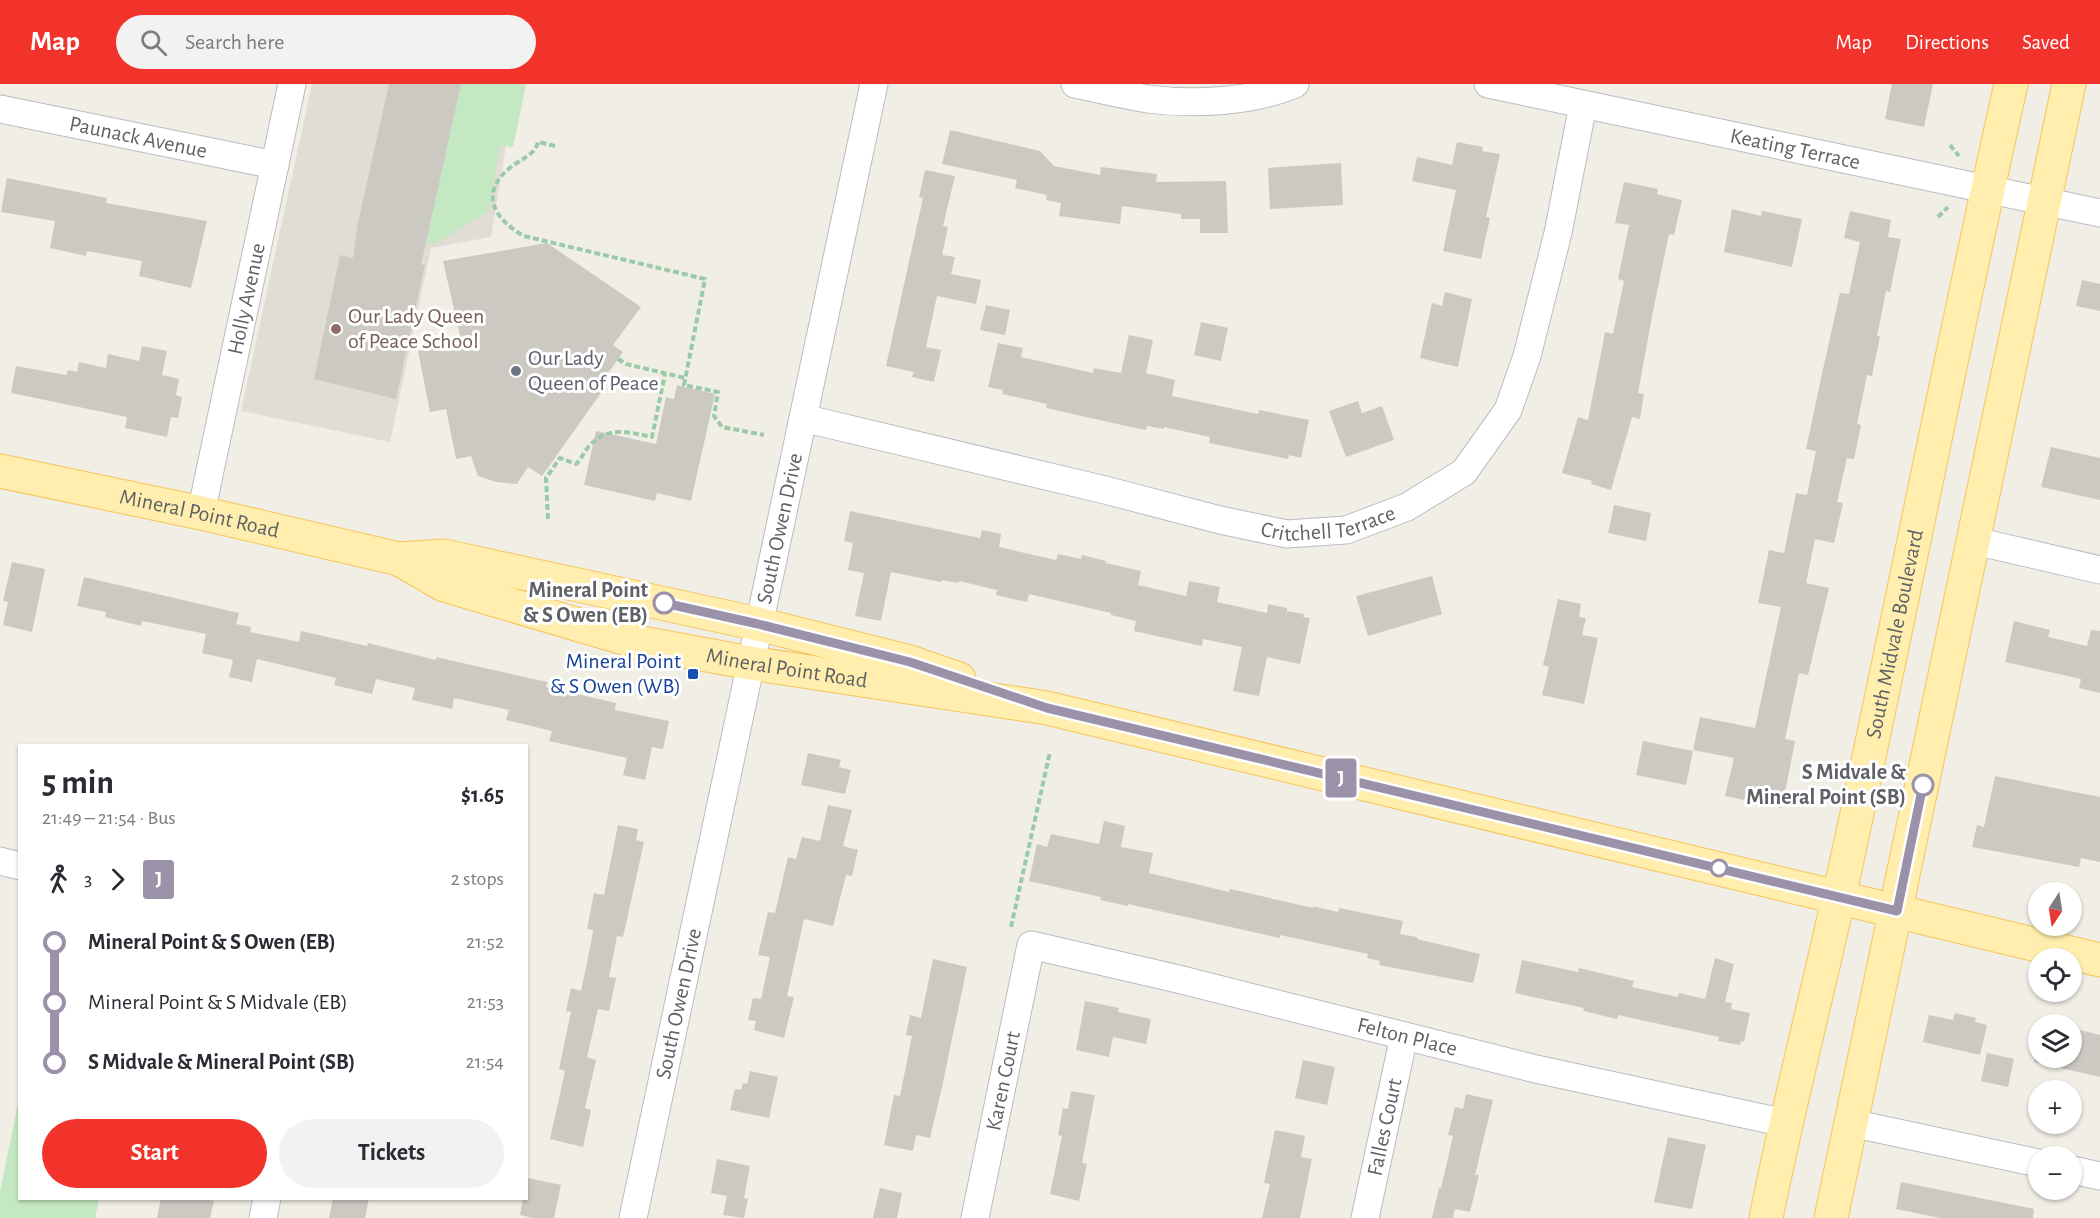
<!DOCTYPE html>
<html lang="en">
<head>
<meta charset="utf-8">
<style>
	:root { --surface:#fff; --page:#f2f2f3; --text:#2b2b33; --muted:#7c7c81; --accent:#f1332c }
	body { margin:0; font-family:"Alegreya Sans",sans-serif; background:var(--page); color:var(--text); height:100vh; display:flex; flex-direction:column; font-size:22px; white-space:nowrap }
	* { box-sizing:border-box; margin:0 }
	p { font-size:20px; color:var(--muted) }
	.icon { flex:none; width:33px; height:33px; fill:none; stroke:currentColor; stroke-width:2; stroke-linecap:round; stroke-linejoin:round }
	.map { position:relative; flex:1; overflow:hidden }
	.drawer { position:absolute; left:18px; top:660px; width:510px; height:456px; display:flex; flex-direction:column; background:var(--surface); border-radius:0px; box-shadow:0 2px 4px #0004 }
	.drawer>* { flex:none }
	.badge { padding:0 12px; border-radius:4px; font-size:21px; line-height:39px }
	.needle { width:39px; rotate:192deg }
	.fabs { position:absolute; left:2028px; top:798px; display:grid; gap:12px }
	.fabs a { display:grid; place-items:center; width:54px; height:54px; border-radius:50%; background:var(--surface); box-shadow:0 2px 4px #0004; font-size:30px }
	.map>.badge { position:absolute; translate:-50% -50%; box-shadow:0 0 0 3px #fff }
	.legs { display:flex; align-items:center; gap:9px; height:66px; padding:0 24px; font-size:20px }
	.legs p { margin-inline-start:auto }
	.head { display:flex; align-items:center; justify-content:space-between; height:102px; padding:0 24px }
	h1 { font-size:33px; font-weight:700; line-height:45px }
	.button { display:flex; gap:12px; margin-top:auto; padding:12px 24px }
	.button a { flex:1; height:69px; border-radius:36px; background:var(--accent); color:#fff; font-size:24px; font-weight:700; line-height:69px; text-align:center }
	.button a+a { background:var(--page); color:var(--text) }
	ul { padding:0 24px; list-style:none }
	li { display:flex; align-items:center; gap:21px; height:60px; font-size:22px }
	li i { display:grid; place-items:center; width:9px; height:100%; margin:0 8px; background:currentColor }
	li i::after { content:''; width:15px; height:15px; margin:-8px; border:4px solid; border-radius:50%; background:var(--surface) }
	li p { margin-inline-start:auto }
	li:first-child i { background:linear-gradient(#0000 50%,currentColor 0) }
	li:last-child i { background:linear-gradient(currentColor 50%,#0000 0) }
	header { display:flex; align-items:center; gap:36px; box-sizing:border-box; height:84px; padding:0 30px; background:var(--accent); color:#fff }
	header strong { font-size:28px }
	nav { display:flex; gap:33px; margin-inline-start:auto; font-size:21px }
	.search { width:420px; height:54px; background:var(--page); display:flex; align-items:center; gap:15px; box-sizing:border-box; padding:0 21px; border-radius:33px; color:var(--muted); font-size:22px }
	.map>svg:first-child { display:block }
</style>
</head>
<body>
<header>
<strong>Map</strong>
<div class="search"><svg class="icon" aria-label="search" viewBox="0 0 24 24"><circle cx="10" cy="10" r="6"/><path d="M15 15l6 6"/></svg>Search here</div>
<nav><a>Map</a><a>Directions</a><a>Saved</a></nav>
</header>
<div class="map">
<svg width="2100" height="1134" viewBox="0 0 2100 1134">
	<rect width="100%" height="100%" fill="#f1eee6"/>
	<!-- education -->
	<path fill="#e1ddd4" d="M 312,0 L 526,0 L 513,63 L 506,62 L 491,153 L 431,164 L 390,358 L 241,327 Z"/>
	<!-- green -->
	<g fill="#c4e9c2">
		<path d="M 461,0 L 526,0 L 513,63 L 500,61 L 488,128 L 435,160 L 426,158 Z"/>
		<path d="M 19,1014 L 20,1114 L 99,1115 L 95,1134 L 0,1134 L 0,1108 Z"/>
	</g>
	<!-- building -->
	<g fill="#ccc9c3">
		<path d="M 389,0 L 461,0 L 421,181 L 425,180 L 396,315 L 314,295 L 340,171 L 353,174 L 357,143 Z"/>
		<path d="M 1892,0 L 1933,0 L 1924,43 L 1885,35 Z"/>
		<path d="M 950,46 L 1040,67 L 1054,82 L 1100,91 L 1101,83 L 1157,90 L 1156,98 L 1226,97 L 1228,149 L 1200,149 L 1200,135 L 1181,135 L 1181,130 L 1122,122 L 1120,140 L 1059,132 L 1061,119 L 1046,116 L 1047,111 L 1015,104 L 1017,96 L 942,80 Z"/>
		<path d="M 1457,58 L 1483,63 L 1482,67 L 1500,70 L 1486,133 L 1490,134 L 1481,175 L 1443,167 L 1456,106 L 1412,97 L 1417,73 L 1452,81 Z"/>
		<path d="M 1341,79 L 1343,121 L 1270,125 L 1268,84 Z"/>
		<path d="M 925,86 L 955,92 L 943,142 L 948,143 L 942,171 L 955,173 L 951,190 L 981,196 L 976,220 L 937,212 L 926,263 L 941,266 L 934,298 L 912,293 L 914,288 L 886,282 L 923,114 L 919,113 Z"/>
		<path d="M 7,94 L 107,114 L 106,119 L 207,137 L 191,204 L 139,192 L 142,177 L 87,167 L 86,172 L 50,164 L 55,137 L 1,128 Z"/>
		<path d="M 1624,98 L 1658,105 L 1657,110 L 1682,116 L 1674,151 L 1669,150 L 1653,227 L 1638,309 L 1644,310 L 1640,335 L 1632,333 L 1611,406 L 1591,400 L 1592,397 L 1562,389 L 1578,333 L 1588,336 L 1605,248 L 1613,250 L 1624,197 L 1618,195 L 1629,141 L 1615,139 Z"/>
		<path d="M 1732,125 L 1761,132 L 1762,127 L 1802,135 L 1792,183 L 1724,168 Z"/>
		<path d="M 1850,127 L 1891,136 L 1888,153 L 1901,155 L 1890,208 L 1886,207 L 1877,252 L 1880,252 L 1872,292 L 1867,291 L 1857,340 L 1861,341 L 1854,375 L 1847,374 L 1837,418 L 1843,419 L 1834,459 L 1815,455 L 1806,499 L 1829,504 L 1808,591 L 1799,589 L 1785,655 L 1795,657 L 1782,724 L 1725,712 L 1734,674 L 1693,666 L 1700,633 L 1755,644 L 1781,523 L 1758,519 L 1769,466 L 1784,469 L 1796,409 L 1807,411 L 1816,367 L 1806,365 L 1820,299 L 1840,209 L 1849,210 L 1860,158 L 1844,154 Z"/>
		<path d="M 547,159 L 641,223 L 613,261 L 623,268 L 601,299 L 606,302 L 542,392 L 528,383 L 517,400 L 496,398 L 478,392 L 471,372 L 456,375 L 446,325 L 430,328 L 418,267 L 462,260 L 443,177 Z"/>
		<path d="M 2082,196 L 2100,200 L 2100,227 L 2076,222 Z"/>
		<path d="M 1445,208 L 1472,215 L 1458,283 L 1420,274 L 1432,219 L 1442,222 Z"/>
		<path d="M 986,221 L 1010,226 L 1005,251 L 980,246 Z"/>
		<path d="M 1201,238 L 1228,244 L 1221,277 L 1194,271 Z"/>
		<path d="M 1129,251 L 1153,256 L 1146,289 L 1175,296 L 1172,312 L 1258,330 L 1259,326 L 1309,336 L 1301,374 L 1289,371 L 1288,375 L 1209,359 L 1210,353 L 1164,343 L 1164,345 L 1147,342 L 1146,346 L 1135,344 L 1046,324 L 1047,320 L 1002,310 L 1003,306 L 988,303 L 998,259 L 1023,264 L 1021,273 L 1093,289 L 1094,284 L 1121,289 Z"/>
		<path d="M 142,262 L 167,267 L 162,291 L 179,295 L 176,311 L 182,313 L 178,334 L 171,333 L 167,353 L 125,344 L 127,333 L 11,309 L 16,282 L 66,291 L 68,286 L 77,288 L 79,278 L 106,284 L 108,270 L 139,277 Z"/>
		<path d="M 677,301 L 715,310 L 691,417 L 657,409 L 655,417 L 584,401 L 596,347 L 656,360 L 666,313 L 674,315 Z"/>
		<path d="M 1358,317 L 1362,329 L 1382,322 L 1394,356 L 1346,373 L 1329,327 Z"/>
		<path d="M 2051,363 L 2100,374 L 2100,416 L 2041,403 Z"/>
		<path d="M 1614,421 L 1651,429 L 1646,457 L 1608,449 Z"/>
		<path d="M 850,427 L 980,454 L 982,446 L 1001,450 L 999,463 L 1056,476 L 1058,470 L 1081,475 L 1082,471 L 1106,477 L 1106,479 L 1141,487 L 1138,501 L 1186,512 L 1189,497 L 1220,503 L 1217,518 L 1267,529 L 1268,520 L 1287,524 L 1287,527 L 1304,530 L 1303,533 L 1310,534 L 1300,580 L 1267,573 L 1259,612 L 1233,607 L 1242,563 L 1203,555 L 1202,562 L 1134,547 L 1136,537 L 1111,531 L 1111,529 L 1029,510 L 1027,518 L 996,511 L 997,506 L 959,497 L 958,499 L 942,496 L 941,498 L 891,488 L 881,537 L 855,532 L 864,489 L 848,486 L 853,459 L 844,457 Z"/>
		<path d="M 12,478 L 45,485 L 32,548 L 3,541 L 8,518 L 3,517 Z"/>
		<path d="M 1432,492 L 1442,530 L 1368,552 L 1356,512 Z"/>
		<path d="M 84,493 L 239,529 L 236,540 L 251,543 L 250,548 L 299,558 L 301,547 L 367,562 L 368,559 L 436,576 L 436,573 L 547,598 L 546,603 L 616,619 L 615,626 L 669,637 L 663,665 L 652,663 L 645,696 L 623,691 L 627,674 L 549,657 L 552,647 L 506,636 L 509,626 L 454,614 L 452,625 L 412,616 L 415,604 L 376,595 L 372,610 L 334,601 L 336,594 L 257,575 L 252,598 L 229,593 L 233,576 L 202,569 L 206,550 L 142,537 L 141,542 L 105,533 L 106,528 L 77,522 Z"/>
		<path d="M 1558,515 L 1581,520 L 1579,533 L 1586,534 L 1582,551 L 1598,554 L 1584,620 L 1542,611 L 1549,583 L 1543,581 Z"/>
		<path d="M 2014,537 L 2050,546 L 2048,553 L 2087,562 L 2091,546 L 2100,547 L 2100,609 L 2079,604 L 2081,595 L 2005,578 Z"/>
		<path d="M 1643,657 L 1693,667 L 1686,701 L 1636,691 Z"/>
		<path d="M 808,669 L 841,676 L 839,683 L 851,686 L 845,710 L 801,701 Z"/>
		<path d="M 1995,692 L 2100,713 L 2100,778 L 2081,774 L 2079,783 L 1972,763 L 1977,741 L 1984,743 Z"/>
		<path d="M 828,721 L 852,726 L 843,762 L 858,766 L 852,792 L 846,791 L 833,842 L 804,835 L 787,912 L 794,913 L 784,954 L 754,946 L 756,937 L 748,936 L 753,914 L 761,915 L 770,873 L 758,871 L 768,828 L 775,829 L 788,773 L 796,775 L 802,753 L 820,757 Z"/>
		<path d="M 1104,737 L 1125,742 L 1121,763 L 1153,769 L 1149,789 L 1229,808 L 1230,805 L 1313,824 L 1313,822 L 1338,828 L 1339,824 L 1403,837 L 1400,850 L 1417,853 L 1417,855 L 1480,870 L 1473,899 L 1379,881 L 1380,877 L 1367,874 L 1368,870 L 1280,851 L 1280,854 L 1128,820 L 1128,822 L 1100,816 L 1101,813 L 1029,797 L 1037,760 L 1047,763 L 1051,750 L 1099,760 Z"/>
		<path d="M 618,741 L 638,745 L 636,756 L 644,758 L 623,853 L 617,852 L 609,893 L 616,894 L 609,927 L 598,925 L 587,973 L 596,976 L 585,1024 L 591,1026 L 583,1063 L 550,1055 L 565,987 L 559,985 L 571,928 L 566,927 L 571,904 L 581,907 L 591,859 L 593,846 L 587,845 L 594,809 L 604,811 Z"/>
		<path d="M 1715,874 L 1734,880 L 1725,918 L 1732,919 L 1731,925 L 1750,929 L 1744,958 L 1741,957 L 1740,961 L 1718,957 L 1719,953 L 1618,931 L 1617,935 L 1583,927 L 1584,924 L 1515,909 L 1522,876 L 1578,888 L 1579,884 L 1634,897 L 1632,903 L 1678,913 L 1679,909 L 1705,915 Z"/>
		<path d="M 933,875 L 967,883 L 942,1003 L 930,1054 L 916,1051 L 913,1067 L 884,1061 L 894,1011 L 900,1012 L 912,952 L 906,951 L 910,931 L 921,934 Z"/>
		<path d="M 1085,917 L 1119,924 L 1118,928 L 1151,935 L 1146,960 L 1113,953 L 1109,973 L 1076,966 Z"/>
		<path d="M 1955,929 L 1976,934 L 1975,938 L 1987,941 L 1980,971 L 1923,958 L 1929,931 L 1953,936 Z"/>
		<path d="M 2072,944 L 2100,951 L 2100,993 L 2034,978 L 2038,960 L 2038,974 L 2072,974 Z"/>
		<path d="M 1987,969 L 2014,975 L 2008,1003 L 1981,997 Z"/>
		<path d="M 1303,976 L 1335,983 L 1327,1021 L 1295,1014 Z"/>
		<path d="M 750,987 L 778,993 L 769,1034 L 730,1026 L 735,1005 L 741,1006 L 743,999 L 747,1000 Z"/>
		<path d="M 1071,1007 L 1095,1011 L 1082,1079 L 1087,1080 L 1079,1117 L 1050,1110 L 1062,1052 L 1058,1051 L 1063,1024 L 1068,1025 Z"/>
		<path d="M 1466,1010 L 1493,1016 L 1475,1091 L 1479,1091 L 1470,1128 L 1455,1125 L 1453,1134 L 1432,1134 L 1439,1104 L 1441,1104 L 1453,1052 L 1448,1051 L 1455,1023 L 1463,1025 Z"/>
		<path d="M 1275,1046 L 1305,1052 L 1301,1073 L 1312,1075 L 1300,1134 L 1262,1134 L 1270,1100 L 1264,1099 Z"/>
		<path d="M 1668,1053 L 1706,1061 L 1692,1125 L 1654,1118 Z"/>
		<path d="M 717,1075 L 750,1082 L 744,1114 L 748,1115 L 744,1134 L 723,1131 L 727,1112 L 711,1109 Z"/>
		<path d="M 528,1094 L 561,1101 L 554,1134 L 533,1134 L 520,1131 L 523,1114 L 526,1114 Z"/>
		<path d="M 1901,1098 L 2034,1125 L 2033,1134 L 1940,1134 L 1896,1125 Z"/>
		<path d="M 880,1104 L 902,1109 L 897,1134 L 873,1134 Z"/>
		<path d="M 161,1114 L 202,1114 L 214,1117 L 210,1134 L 157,1134 Z"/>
		<path d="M 333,1114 L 369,1114 L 365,1134 L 329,1134 Z"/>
	</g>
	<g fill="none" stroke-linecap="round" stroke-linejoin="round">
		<!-- minor casing -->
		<g stroke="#b9bcc0" stroke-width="29">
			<g id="minor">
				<path d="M 1075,0 C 1099,5 1123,11 1148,15 C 1193,21 1253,18 1295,0"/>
				<path id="s1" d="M 1488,0 L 2100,129"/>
				<path id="s2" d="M 0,25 L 275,81"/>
				<path id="s3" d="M 803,334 L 1105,406 L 1220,436 L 1287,450 L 1346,446 L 1407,423 L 1464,388 L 1508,326 L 1527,272 L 1558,149 L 1583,21"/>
				<path id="s4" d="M 201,429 L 292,0"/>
				<path d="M 1975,457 L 2100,486"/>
				<path d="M 0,777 L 20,782"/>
				<path d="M 1851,1039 L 2038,1079"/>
				<path d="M 2072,1086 L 2100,1092"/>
				<path d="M 263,1134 L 267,1114"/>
				<path id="s5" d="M 633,1134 L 874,0"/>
				<path id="s6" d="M 975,1134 L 1031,861 L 1178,895 L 1536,985 L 1785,1039"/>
				<path id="s7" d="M 1365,1134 L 1404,952"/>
			</g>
		</g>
		<!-- major casing -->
		<g stroke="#f7c459" stroke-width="35">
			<g id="major">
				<path id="s8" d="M 0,387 L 201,429 L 399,475 L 444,501 L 637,558 L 750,579 L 1047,624 L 2100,876"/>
				<path d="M 399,475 L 444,472 L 758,540 L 910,578 L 959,595"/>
				<path id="s9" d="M 1766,1134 C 1790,1014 1821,896 1847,776 C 1903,517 1953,258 2011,0"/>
				<path d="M 1831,1134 L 2069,0"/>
			</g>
		</g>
		<!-- path -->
		<g stroke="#9bcaa7" stroke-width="4" stroke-dasharray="6 3" stroke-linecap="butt">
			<path d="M 1950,61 L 1959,72"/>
			<path d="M 555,62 L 538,58 C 535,71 521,75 511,83 C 478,109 494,135 524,152 L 705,195 L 684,301 L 718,308 L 714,332 L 722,343 L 764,351"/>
			<path d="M 1938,133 L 1948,123"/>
			<path d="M 618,275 L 626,280 L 685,294"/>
			<path d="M 548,435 L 546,394 L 560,374 L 576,380 C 582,375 584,367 590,361 C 608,342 629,348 652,353 L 665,290"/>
			<path d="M 1011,843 L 1050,668"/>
		</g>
		<!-- minor -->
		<use href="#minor" stroke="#fff" stroke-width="27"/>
		<!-- major -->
		<use href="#major" stroke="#ffeead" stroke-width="33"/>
	</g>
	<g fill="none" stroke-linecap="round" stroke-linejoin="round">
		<!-- line-1 casing -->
		<g stroke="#fff" stroke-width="14">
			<path id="line-1" d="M 664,519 L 758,540 L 910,578 L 1047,624 L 1897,827 L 1923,701"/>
		</g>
		<!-- line-1 -->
		<use href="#line-1" stroke="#9b92aa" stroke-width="9"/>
	</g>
	<!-- markers -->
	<circle fill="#8d6e63" stroke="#fff" stroke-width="2" cx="336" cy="245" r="6"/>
	<circle fill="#6b7280" stroke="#fff" stroke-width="2" cx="516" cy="287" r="6"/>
	<g fill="#fff" stroke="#9b92aa" stroke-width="3">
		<circle cx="664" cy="519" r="10"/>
		<circle cx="1923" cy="701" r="10"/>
		<circle cx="1719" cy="784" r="8"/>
	</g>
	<rect fill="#1a4fb4" stroke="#fff" stroke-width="2" x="687" y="584" width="12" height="12" rx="3"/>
	<g text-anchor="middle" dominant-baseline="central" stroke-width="6" stroke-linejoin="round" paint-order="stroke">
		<!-- street labels -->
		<g font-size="22" fill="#5e6267" stroke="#fff">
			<text stroke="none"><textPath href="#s2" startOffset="141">Paunack Avenue</textPath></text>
			<text stroke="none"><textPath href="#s1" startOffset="314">Keating Terrace</textPath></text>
			<text stroke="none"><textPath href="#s4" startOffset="219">Holly Avenue</textPath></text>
			<text stroke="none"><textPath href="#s8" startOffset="204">Mineral Point Road</textPath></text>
			<text stroke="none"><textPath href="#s3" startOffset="540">Critchell Terrace</textPath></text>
			<text stroke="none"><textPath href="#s5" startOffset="705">South Owen Drive</textPath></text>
			<text stroke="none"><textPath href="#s9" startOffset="598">South Midvale Boulevard</textPath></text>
			<text stroke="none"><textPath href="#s8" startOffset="814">Mineral Point Road</textPath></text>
			<text stroke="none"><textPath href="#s5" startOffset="219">South Owen Drive</textPath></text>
			<text stroke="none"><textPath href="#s6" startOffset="666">Felton Place</textPath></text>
			<text stroke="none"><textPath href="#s6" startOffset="140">Karen Court</textPath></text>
			<text stroke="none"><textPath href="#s7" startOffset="93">Falles Court</textPath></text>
		</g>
		<!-- education labels -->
		<g font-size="22" fill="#785e54" stroke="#fff" text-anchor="start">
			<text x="348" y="232">Our Lady Queen<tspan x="348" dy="25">of Peace School</tspan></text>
		</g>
		<!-- worship labels -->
		<g font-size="22" fill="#5b616d" stroke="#fff" text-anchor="start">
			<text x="528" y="274">Our Lady<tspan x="528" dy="25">Queen of Peace</tspan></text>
		</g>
		<!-- stop labels -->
		<g font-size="22" font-weight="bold" fill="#5e6267" stroke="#fff" text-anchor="end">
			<text x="648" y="506">Mineral Point<tspan x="648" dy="25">&amp; S Owen (EB)</tspan></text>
			<text x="1906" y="688">S Midvale &amp;<tspan x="1906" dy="25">Mineral Point (SB)</tspan></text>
		</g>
		<!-- transit labels -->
		<g font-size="22" fill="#164399" stroke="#fff" text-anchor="end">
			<text x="681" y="577">Mineral Point<tspan x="681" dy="25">&amp; S Owen (WB)</tspan></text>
		</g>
	</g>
</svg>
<div class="fabs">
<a><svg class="needle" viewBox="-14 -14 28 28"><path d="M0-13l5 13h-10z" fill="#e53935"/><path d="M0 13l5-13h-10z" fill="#7c7c81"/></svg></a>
<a><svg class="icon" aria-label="locate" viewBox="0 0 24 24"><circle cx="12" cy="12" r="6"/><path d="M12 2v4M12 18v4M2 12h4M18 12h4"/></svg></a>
<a><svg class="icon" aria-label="layers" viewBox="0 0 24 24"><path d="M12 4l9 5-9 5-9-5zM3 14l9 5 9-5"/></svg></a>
<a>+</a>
<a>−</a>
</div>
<b class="badge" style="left:1341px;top:694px;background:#9b92aa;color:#fff">J</b>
<section class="drawer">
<div class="head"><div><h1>5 min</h1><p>21:49 – 21:54 · Bus</p></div><b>$1.65</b></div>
<div class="legs"><svg class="icon" aria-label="walk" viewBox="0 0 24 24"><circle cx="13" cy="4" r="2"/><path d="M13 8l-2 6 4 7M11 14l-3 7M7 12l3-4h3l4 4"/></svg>3<svg class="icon" aria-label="forward" viewBox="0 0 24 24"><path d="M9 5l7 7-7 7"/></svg><b class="badge" style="background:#9b92aa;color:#fff">J</b><p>2 stops</p></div>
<ul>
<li><i style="color:#9b92aa"></i><b>Mineral Point &amp; S Owen (EB)</b><p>21:52</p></li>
<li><i style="color:#9b92aa"></i><span>Mineral Point &amp; S Midvale (EB)</span><p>21:53</p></li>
<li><i style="color:#9b92aa"></i><b>S Midvale &amp; Mineral Point (SB)</b><p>21:54</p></li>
</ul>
<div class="button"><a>Start</a><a>Tickets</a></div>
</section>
</div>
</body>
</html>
